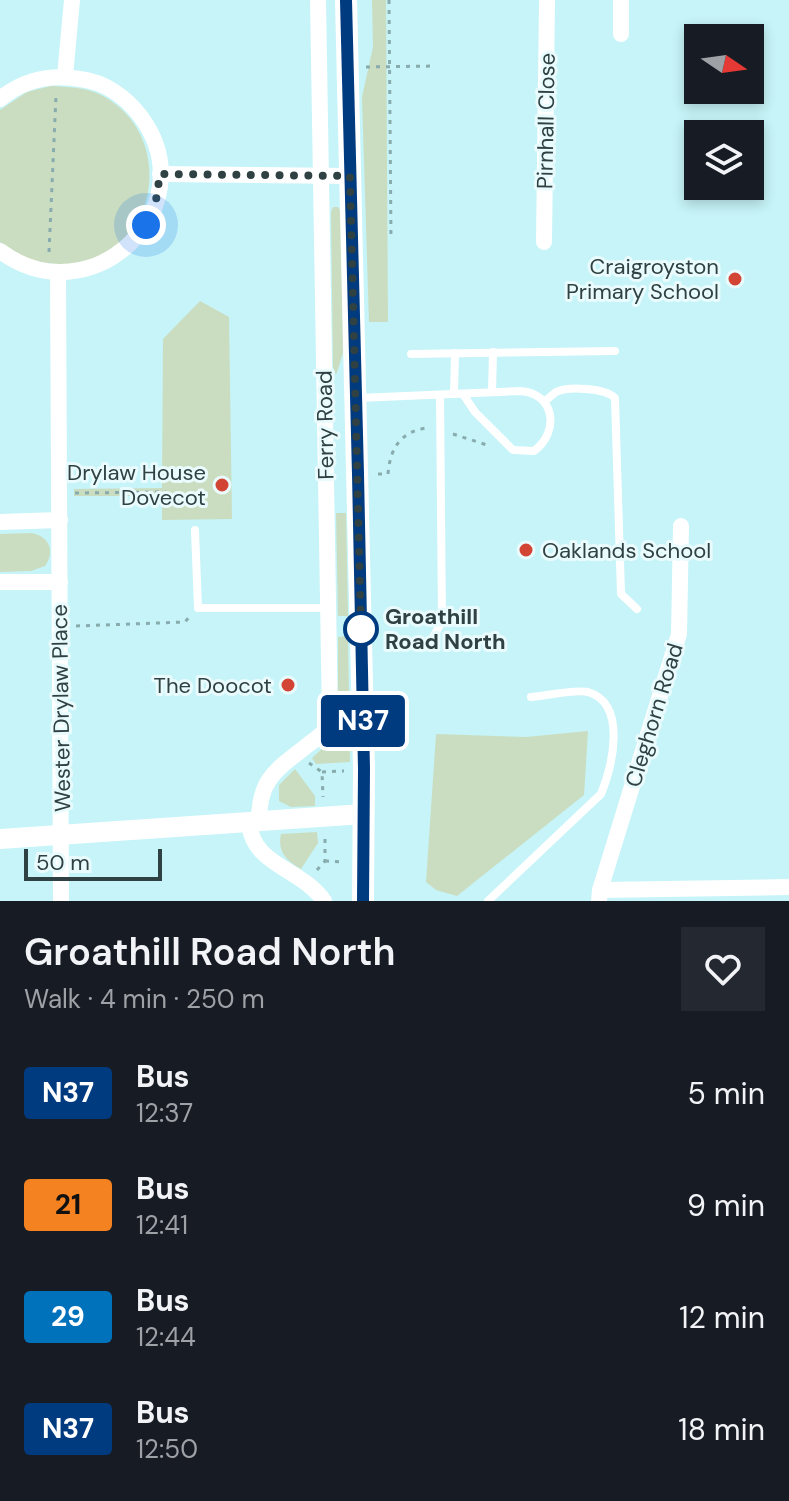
<!DOCTYPE html>
<html lang="en">
<head>
<meta charset="utf-8">
<style>
	:root { --surface:#171b24; --page:#242831; --text:#f1f3f6; --muted:#9ea1a6 }
	body { margin:0; font-family:"DM Sans",sans-serif; background:var(--page); color:var(--text); height:100vh; display:flex; flex-direction:column; font-size:30px; white-space:nowrap }
	* { box-sizing:border-box; margin:0 }
	p { font-size:26px; color:var(--muted) }
	.icon { flex:none; width:44px; height:44px; fill:none; stroke:currentColor; stroke-width:2; stroke-linecap:round; stroke-linejoin:round }
	.map { position:relative; height:901px; overflow:hidden }
	.drawer { display:flex; flex-direction:column; background:var(--surface); flex:1 }
	.drawer>* { flex:none }
	.badge { padding:0 16px; border-radius:6px; font-size:28px; line-height:52px }
	.needle { width:52px; rotate:103deg }
	.buttons { position:absolute; left:684px; top:24px; display:grid; gap:16px }
	.buttons a { display:grid; place-items:center; width:80px; height:80px; border-radius:0px; background:var(--surface); box-shadow:0 4px 12px #0003; font-size:40px }
	.scale { position:absolute; left:24px; bottom:20px; width:138px; box-sizing:border-box; padding-left:8px; border:4px solid #2f4142; border-top:0; font-size:22px; line-height:28px; white-space:nowrap; color:#2f4142; -webkit-text-stroke:6px #e9fbfd; paint-order:stroke }
	.you { position:absolute; width:40px; height:40px; margin:-20px; border:6px solid #fff; border-radius:50%; background:#1a73e8; box-shadow:0 0 0 12px #1a73e833 }
	.map>.badge { position:absolute; translate:-50% -50%; box-shadow:0 0 0 4px #fff }
	.round { display:grid; place-items:center; flex:none; width:84px; height:84px; border-radius:0px; background:var(--page) }
	.head { display:flex; align-items:center; justify-content:space-between; height:136px; padding:0 24px }
	h1 { font-size:38px; font-weight:600; line-height:60px }
	ul { padding:0; list-style:none }
	li { display:flex; align-items:center; gap:24px; height:112px; padding:0 24px }
	li div { flex:1 }
	li b { display:block; font-size:30px }
	li em { font-style:normal }
	li .badge { min-width:88px; font-weight:700; text-align:center }
	.map>svg:first-child { display:block }
</style>
</head>
<body>
<div class="map">
<svg width="789" height="901" viewBox="0 0 789 901">
	<rect width="100%" height="100%" fill="#c6f4f8"/>
	<!-- green -->
	<g fill="#cbddc0">
		<path d="M 372,0 L 386,0 L 388,322 L 369,322 L 362,97 L 373,47 Z"/>
		<path d="M 51,86 C 67,87 84,87 99,94 C 180,133 159,259 68,264 C 42,265 20,259 0,242 L 0,110 L 27,92 Z"/>
		<path d="M 333,207 L 338,207 L 341,212 L 343,353 L 336,375 L 333,367 L 331,212 Z"/>
		<path d="M 200,301 L 229,317 L 232,519 L 162,520 L 162,496 L 74,496 L 74,489 L 162,488 L 163,339 Z"/>
		<path d="M 336,513 L 346,513 L 348,616 L 338,616 Z"/>
		<path d="M 32,533 C 50,537 55,552 45,566 L 31,571 L 0,572 L 0,534 Z"/>
		<path d="M 348,636 L 350,762 L 316,764 L 312,758 L 335,737 L 338,729 L 338,637 Z"/>
		<path d="M 588,731 L 584,795 L 457,896 L 436,890 L 426,882 L 436,734 L 526,737 Z"/>
		<path d="M 295,769 L 315,796 L 315,806 L 291,807 L 279,801 L 279,785 Z"/>
		<path d="M 317,832 L 318,843 L 301,869 C 287,861 277,852 281,834 Z"/>
	</g>
	<g fill="none" stroke-linecap="round" stroke-linejoin="round">
		<!-- path -->
		<g stroke="#88abae" stroke-width="3" stroke-dasharray="4 6" stroke-linecap="butt">
			<path d="M 389,0 L 391,240"/>
			<path d="M 366,67 L 435,66"/>
			<path d="M 49,252 L 56,96"/>
			<path d="M 453,434 L 487,445"/>
			<path d="M 378,474 L 388,474 C 390,449 400,432 426,428"/>
			<path d="M 75,493 L 166,492"/>
			<path d="M 76,626 L 185,622 L 190,616"/>
			<path d="M 309,763 L 322,772 L 323,797"/>
			<path d="M 322,772 L 344,771"/>
			<path d="M 325,861 L 345,862"/>
			<path d="M 317,870 L 325,861 L 325,837"/>
		</g>
		<!-- service -->
		<g stroke="#fff" stroke-width="8">
			<path d="M 411,354 L 615,351"/>
			<path d="M 492,392 L 493,352"/>
			<path d="M 454,394 L 455,353"/>
			<path d="M 359,398 L 520,391 C 555,393 560,432 534,451 L 513,450 L 475,412 L 463,394"/>
			<path d="M 545,401 C 549,398 552,395 556,392 C 568,386 605,388 615,398 L 621,594 L 637,609"/>
			<path d="M 195,530 L 198,608 L 327,608"/>
			<path d="M 429,645 L 442,621 L 440,395"/>
			<path d="M 488,901 L 601,794 C 612,767 628,704 588,692 C 575,689 546,696 531,697"/>
		</g>
		<!-- minor -->
		<g stroke="#fff" stroke-width="16">
			<path d="M 621,0 L 621,34"/>
			<path d="M 65,76 L 72,0"/>
			<path d="M 0,99 C 23,80 51,74 80,79 C 105,82 126,97 141,117 C 208,208 91,319 0,251"/>
			<path d="M 160,174 L 350,176"/>
			<path d="M 544,242 L 547,0"/>
			<path d="M 58,273 L 61,901"/>
			<path d="M 0,522 L 60,520"/>
			<path d="M 0,582 L 60,582"/>
			<path d="M 249,821 C 251,866 302,868 324,901"/>
			<path d="M 259,821 C 259,777 278,769 309,744 C 318,737 327,732 330,720 L 318,0"/>
			<path d="M 600,890 L 789,887"/>
			<path d="M 599,901 L 600,890 L 679,634 L 681,526"/>
		</g>
		<!-- tertiary -->
		<path stroke="#fff" stroke-width="20" d="M 0,839 L 364,814"/>
		<!-- secondary -->
		<path stroke="#fff" stroke-width="22" d="M 346,0 L 364,769 L 363,901"/>
	</g>
	<g fill="none" stroke-linecap="round" stroke-linejoin="round">
		<!-- line casing -->
		<g stroke="#fff" stroke-width="18">
			<path id="line" d="M 346,0 L 358,474 L 364,769 L 363,901"/>
		</g>
		<!-- line -->
		<use href="#line" stroke="#003b80" stroke-width="12"/>
		<!-- walk -->
		<path stroke="#2f4142" stroke-width="8" stroke-dasharray="0 14.4" d="M 146,225 L 156,200 L 160,174 L 350,176 L 361,629"/>
	</g>
	<!-- markers -->
	<g fill="#d24535" stroke="#e9fbfd" stroke-width="3">
		<circle cx="735" cy="279" r="8"/>
		<circle cx="222" cy="485" r="8"/>
		<circle cx="526" cy="550" r="8"/>
		<circle cx="288" cy="685" r="8"/>
	</g>
	<circle fill="#fff" stroke="#003b80" stroke-width="4" cx="361" cy="629" r="16"/>
	<g text-anchor="middle" dominant-baseline="central" stroke-width="6" stroke-linejoin="round" paint-order="stroke">
		<!-- street labels -->
		<g font-size="22" fill="#2f4142" stroke="#e9fbfd">
			<text transform="translate(546 121) rotate(-89)">Pirnhall Close</text>
			<text transform="translate(325 425) rotate(-91)">Ferry Road</text>
			<text transform="translate(61 708) rotate(-91)">Wester Drylaw Place</text>
			<text transform="translate(654 715) rotate(-73)">Cleghorn Road</text>
		</g>
		<!-- poi labels -->
		<g font-size="22" fill="#2f4142" stroke="#e9fbfd" text-anchor="end">
			<text x="719" y="266">Craigroyston<tspan x="719" dy="25">Primary School</tspan></text>
			<text x="206" y="472">Drylaw House<tspan x="206" dy="25">Dovecot</tspan></text>
			<text x="542" y="550" text-anchor="start">Oaklands School</text>
			<text x="272" y="685">The Doocot</text>
		</g>
		<!-- stop labels -->
		<g font-size="22" font-weight="bold" fill="#2f4142" stroke="#e9fbfd" text-anchor="start">
			<text x="385" y="616">Groathill<tspan x="385" dy="25">Road North</tspan></text>
		</g>
	</g>
</svg>
<div class="buttons">
<a><svg class="needle" viewBox="-14 -14 28 28"><path d="M0-13l5 13h-10z" fill="#e53935"/><path d="M0 13l5-13h-10z" fill="#9ea1a6"/></svg></a>
<a><svg class="icon" aria-label="layers" viewBox="0 0 24 24"><path d="M12 4l9 5-9 5-9-5zM3 14l9 5 9-5"/></svg></a>
</div>
<div class="scale">50 m</div>
<div class="you" style="left:146px;top:225px"></div>
<b class="badge" style="left:363px;top:721px;background:#003b80;color:#fff">N37</b>
</div>
<section class="drawer">
<div class="head"><div><h1>Groathill Road North</h1><p>Walk · 4 min · 250 m</p></div><a class="round"><svg class="icon" aria-label="heart" viewBox="0 0 24 24"><path d="M12 20l-8-8c-3-5 5-10 8-4 3-6 11-1 8 4z"/></svg></a></div>
<ul>
<li><span class="badge" style="background:#003b80;color:#fff">N37</span><div><b>Bus</b><p>12:37</p></div><em>5 min</em></li>
<li><span class="badge" style="background:#f58220;color:#111">21</span><div><b>Bus</b><p>12:41</p></div><em>9 min</em></li>
<li><span class="badge" style="background:#0072bc;color:#fff">29</span><div><b>Bus</b><p>12:44</p></div><em>12 min</em></li>
<li><span class="badge" style="background:#003b80;color:#fff">N37</span><div><b>Bus</b><p>12:50</p></div><em>18 min</em></li>
</ul>
</section>
</body>
</html>
